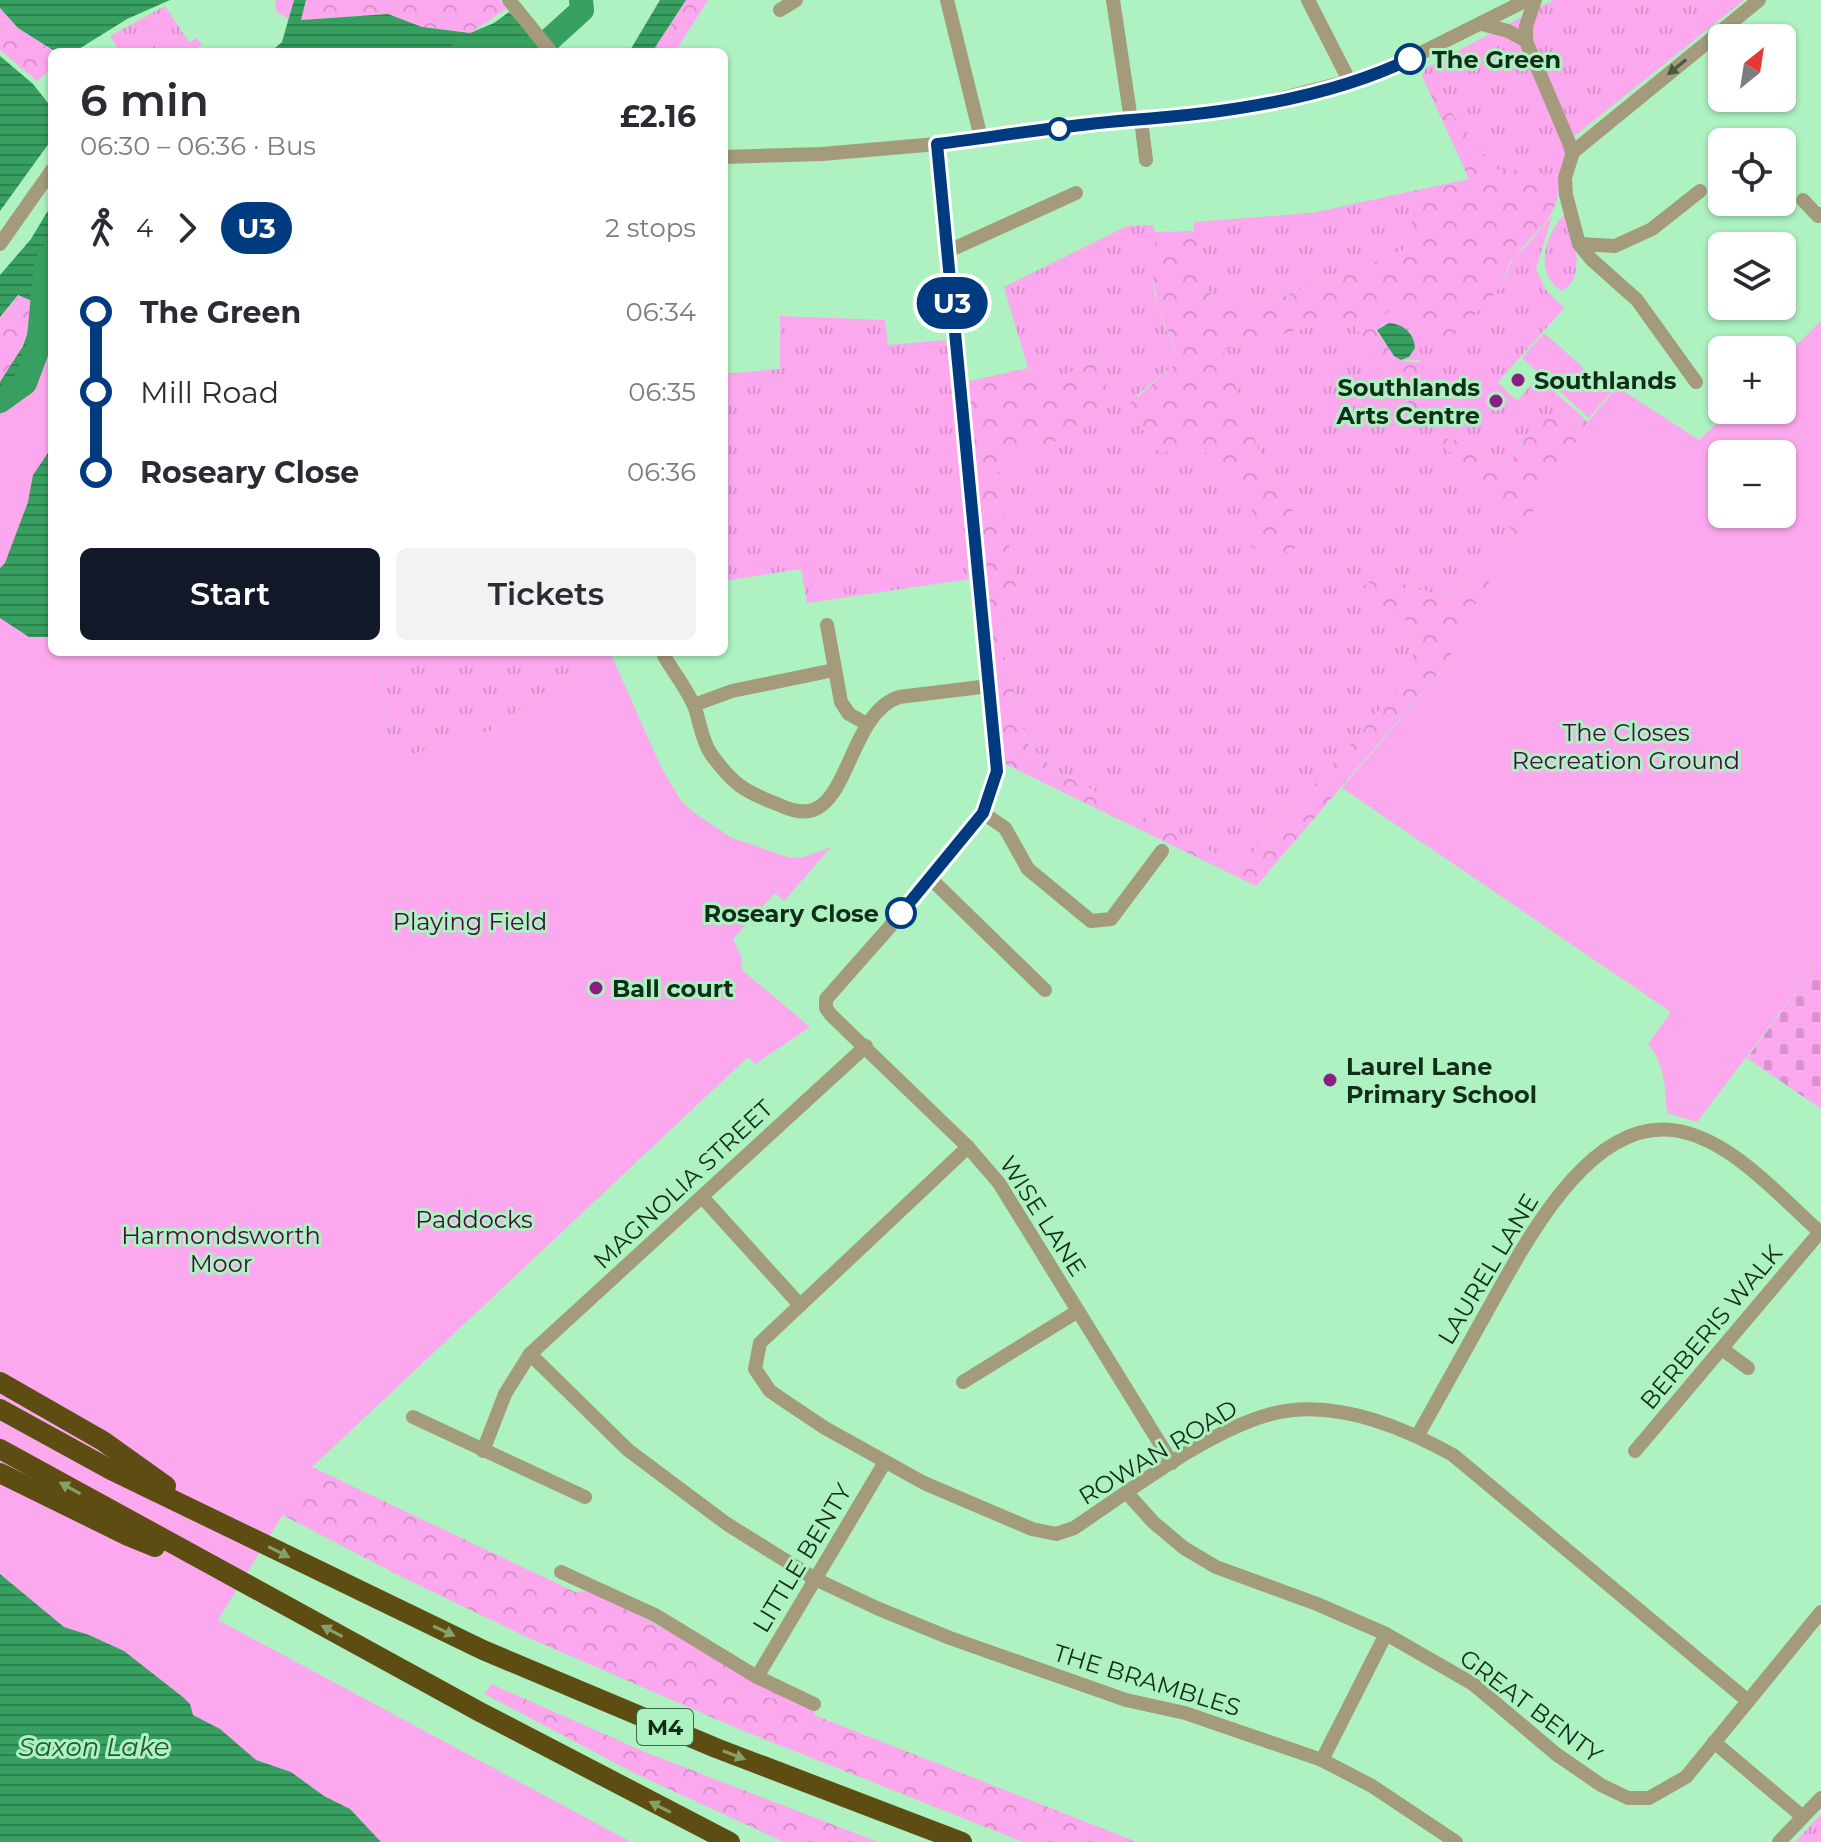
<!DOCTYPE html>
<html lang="en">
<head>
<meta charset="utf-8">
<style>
	:root { --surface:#fff; --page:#f2f2f3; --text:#2b2b33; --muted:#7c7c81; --accent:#111827 }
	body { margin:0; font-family:Montserrat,sans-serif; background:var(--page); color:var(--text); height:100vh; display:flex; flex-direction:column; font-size:30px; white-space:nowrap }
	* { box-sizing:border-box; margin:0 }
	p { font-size:26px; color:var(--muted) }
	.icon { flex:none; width:44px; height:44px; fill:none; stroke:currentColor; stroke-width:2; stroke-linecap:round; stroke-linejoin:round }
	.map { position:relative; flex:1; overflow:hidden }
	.sheet { position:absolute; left:48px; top:48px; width:680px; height:608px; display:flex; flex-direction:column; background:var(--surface); border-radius:12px; box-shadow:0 2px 6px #0004 }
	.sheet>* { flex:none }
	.badge { padding:0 16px; border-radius:26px; font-size:28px; line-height:52px }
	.needle { width:52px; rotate:30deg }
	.buttons { position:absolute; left:1708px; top:24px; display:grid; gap:16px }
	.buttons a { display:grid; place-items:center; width:88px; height:88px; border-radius:12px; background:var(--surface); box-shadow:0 2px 6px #0004; font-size:40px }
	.map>.badge { position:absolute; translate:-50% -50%; box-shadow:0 0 0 4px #fff }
	.legs { display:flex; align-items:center; gap:12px; height:88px; padding:0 32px; font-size:26px }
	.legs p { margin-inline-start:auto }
	.summary { display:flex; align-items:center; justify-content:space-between; height:136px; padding:0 32px }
	h1 { font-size:44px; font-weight:600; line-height:60px }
	.action { display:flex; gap:16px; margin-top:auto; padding:16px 32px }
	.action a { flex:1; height:92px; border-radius:12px; background:var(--accent); color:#fff; font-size:32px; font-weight:600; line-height:92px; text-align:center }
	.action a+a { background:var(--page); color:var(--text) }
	ul { padding:0 32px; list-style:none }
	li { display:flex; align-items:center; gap:28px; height:80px; font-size:30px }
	li i { display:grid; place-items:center; width:12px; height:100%; margin:0 10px; background:currentColor }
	li i::after { content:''; width:20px; height:20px; margin:-10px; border:6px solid; border-radius:50%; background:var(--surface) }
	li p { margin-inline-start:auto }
	li:first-child i { background:linear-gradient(#0000 50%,currentColor 0) }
	li:last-child i { background:linear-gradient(currentColor 50%,#0000 0) }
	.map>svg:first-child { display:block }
</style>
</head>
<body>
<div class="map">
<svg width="1821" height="1842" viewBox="0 0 1821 1842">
	<defs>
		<pattern id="grass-tufts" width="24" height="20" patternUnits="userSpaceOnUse" patternTransform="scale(2)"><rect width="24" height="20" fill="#fca8ee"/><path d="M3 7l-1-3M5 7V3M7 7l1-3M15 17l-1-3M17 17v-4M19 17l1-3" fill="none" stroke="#d791cc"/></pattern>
		<pattern id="forest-crowns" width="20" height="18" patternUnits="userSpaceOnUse" patternTransform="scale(2)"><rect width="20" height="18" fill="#fca8ee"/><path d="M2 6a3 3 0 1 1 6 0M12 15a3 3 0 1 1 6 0" fill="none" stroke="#d791cc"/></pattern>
		<pattern id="cemetery-stones" width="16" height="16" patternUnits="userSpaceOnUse" patternTransform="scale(2)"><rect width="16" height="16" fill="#fca8ee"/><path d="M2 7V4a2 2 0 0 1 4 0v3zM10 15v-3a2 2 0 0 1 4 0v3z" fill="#d791cc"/></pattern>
		<pattern id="water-rules" width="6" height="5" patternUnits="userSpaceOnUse" patternTransform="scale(2)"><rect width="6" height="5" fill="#379f5f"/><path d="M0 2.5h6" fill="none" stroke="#2d824e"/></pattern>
	</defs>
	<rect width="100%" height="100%" fill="#adf2c0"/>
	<!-- grass -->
	<g fill="url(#grass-tufts)">
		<path d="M 275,0 L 294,0 L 288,19 L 276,11 Z"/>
		<path d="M 1553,0 L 1744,0 L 1572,138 L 1561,175 L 1496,170 L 1422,76 L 1426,68 Z"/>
		<path d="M 165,6 L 189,42 L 197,38 L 202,45 L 189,52 L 120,52 L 110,36 Z"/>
		<path d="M 1408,192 L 1412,219 L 1405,249 L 1366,266 L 1322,279 L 1277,300 L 1212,302 L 1194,231 L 1194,222 L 1312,213 Z"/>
		<path d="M 1565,214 C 1573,237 1588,275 1562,291 C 1533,275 1545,233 1565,214 Z"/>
		<path d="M 1552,216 L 1536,269 L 1545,289 L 1564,308 L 1498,382 L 1511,396 L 1518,400 L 1538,377 L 1588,422 L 1561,412 L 1521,443 L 1513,458 L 1501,464 L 1459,441 L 1439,438 L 1518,538 L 1504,559 L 1490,559 L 1457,595 C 1439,595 1423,592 1406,585 C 1397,581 1392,576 1383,573 L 1359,597 C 1376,602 1409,613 1412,632 C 1414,640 1412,650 1413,659 L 1401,672 L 1401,683 L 1364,729 L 1240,867 L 1054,770 L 1027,743 L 999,636 L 1016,584 L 997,473 L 1015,461 L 1047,447 L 1105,406 L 1107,355 L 1062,376 L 1028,368 L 1004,287 L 1127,226 L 1153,225 C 1160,242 1153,258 1153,275 C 1153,305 1168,333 1180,360 L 1137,395 L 1185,442 L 1206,451 L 1224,465 L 1252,509 L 1291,506 L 1262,460 L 1223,350 L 1328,322 L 1351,321 L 1410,405 L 1420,360 L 1401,360 L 1409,357 L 1415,344 C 1410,330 1398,328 1384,324 L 1377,330 L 1368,321 L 1391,311 L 1415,323 L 1432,338 L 1501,286 L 1514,256 L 1527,245 Z"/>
		<path d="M 780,316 L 885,320 L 888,345 L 946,340 L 961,469 L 969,579 L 807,603 L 801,569 L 724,581 L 724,374 L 780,369 Z"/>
		<path d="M 381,652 L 600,652 L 490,731 L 410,755 L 386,747 Z"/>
		<path d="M 667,1661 L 737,1670 L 812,1708 L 754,1694 Z"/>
		<path d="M 1821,1814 L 1821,1842 L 1795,1842 Z"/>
	</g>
	<!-- forest -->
	<g fill="url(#forest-crowns)">
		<path d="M 306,0 L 500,0 L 506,9 L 470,33 L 422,27 L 388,14 L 300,20 Z"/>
		<path d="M 686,0 L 708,0 L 675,52 L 652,52 Z"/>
		<path d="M 0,8 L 18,28 L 56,52 L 52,52 L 52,68 L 37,81 L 0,50 Z"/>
		<path d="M 1422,76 L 1496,169 L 1561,175 C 1557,220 1543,224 1516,254 C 1507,263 1506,278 1499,288 C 1484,309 1464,324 1444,340 L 1432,338 L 1415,323 L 1391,311 L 1369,321 C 1374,327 1395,358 1401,360 C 1414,364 1416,359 1431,367 L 1428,399 L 1422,416 L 1410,405 L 1351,321 L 1328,322 L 1223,350 L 1262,460 L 1291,506 L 1301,540 L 1292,551 L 1272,557 L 1247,544 L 1252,509 C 1230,475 1224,459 1185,442 L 1163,454 L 1154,448 L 1128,405 L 1180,360 L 1158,308 L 1153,275 L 1156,232 L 1194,231 L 1212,302 L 1277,300 L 1322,279 L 1366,266 L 1405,249 L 1412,219 L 1408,192 L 1469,179 Z"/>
		<path d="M 19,295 L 32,300 C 31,332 20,357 0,382 L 0,317 Z"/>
		<path d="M 1108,355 L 1105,406 L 1047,447 L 1015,461 L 997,473 L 1016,584 L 999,636 L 1027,743 L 1054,770 L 1240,867 L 1364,729 L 1401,683 L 1401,672 L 1413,659 C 1412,650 1414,640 1412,632 C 1409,613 1376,602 1359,598 L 1356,593 L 1362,587 L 1383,573 C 1392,576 1397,581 1406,585 C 1423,592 1439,595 1457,595 L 1490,559 L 1504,559 L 1449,647 L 1452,658 L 1256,886 L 1001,762 L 965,382 L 1028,368 L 1062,376 Z"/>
		<path d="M 1561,412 L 1588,422 L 1518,538 L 1438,437 L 1459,441 L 1501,464 L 1513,458 L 1528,433 L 1537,423 Z"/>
		<path d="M 190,1448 L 312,1467 L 575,1592 L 596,1591 L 737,1670 L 721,1679 L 695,1671 L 754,1694 L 816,1709 L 814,1715 L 1137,1842 L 1023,1842 L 739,1729 L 529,1638 L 404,1578 L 269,1508 Z"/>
		<path d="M 491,1684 L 645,1752 L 878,1842 L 784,1842 L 634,1773 L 485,1694 Z"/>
	</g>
	<!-- cemetery -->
	<path fill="url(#cemetery-stones)" d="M 1821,958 L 1821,1109 L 1747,1058 Z"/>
	<!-- green -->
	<g fill="#fca8ee" fill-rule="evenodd">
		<path d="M 1821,321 L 1821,958 L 1697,1122 L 1667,1113 C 1665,1087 1665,1064 1648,1044 L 1671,1012 L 1342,788 L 1452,658 L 1449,647 L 1588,422 L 1617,387 L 1699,440 L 1730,410 L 1782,410 L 1782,359 ZM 1782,454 L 1782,514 L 1722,514 L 1722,454 Z"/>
		<path d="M 1544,333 L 1611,392 L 1589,418 L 1522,358 Z"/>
		<path d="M 52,338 L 52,652 L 381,652 L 386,747 L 410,755 L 490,731 L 600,652 L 610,652 L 660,765 L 681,801 L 696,814 L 732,838 L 791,858 L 804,857 L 831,847 L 784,901 L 775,893 L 733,939 L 741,956 L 742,970 L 810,1027 L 755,1064 L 748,1057 L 312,1467 L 218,1620 L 631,1842 L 0,1842 L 0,414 L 25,383 L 38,348 Z"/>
	</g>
	<!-- water -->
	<g fill="url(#water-rules)">
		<path d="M 0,0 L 170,0 L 127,19 L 74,52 L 56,52 L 18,28 L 0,8 Z"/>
		<path d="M 294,0 L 306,0 L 301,20 L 388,14 L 422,27 L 470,33 L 494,23 L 509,12 L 546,52 L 270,52 L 282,42 Z"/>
		<path d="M 660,0 L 686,0 L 652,52 L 629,52 Z"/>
		<path d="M 0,56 L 33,84 L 52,108 L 52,139 L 0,211 Z"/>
		<path d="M 52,204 L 52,338 L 38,348 L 24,383 L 0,414 L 0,382 L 23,346 L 31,323 L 32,301 L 18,295 L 0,317 L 0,275 L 31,239 Z"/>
		<path d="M 1389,323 C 1403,324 1414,333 1415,348 L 1409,357 L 1401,360 L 1394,356 L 1377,330 Z"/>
		<path d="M 52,447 L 52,637 L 29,637 L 0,618 L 0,568 L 5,563 L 28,502 L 33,475 Z"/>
		<path d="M 0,1574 L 64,1627 L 89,1635 L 124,1651 L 184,1698 L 190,1704 L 193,1715 L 220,1729 L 256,1760 L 291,1772 L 324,1796 L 350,1809 L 381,1842 L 0,1842 Z"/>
	</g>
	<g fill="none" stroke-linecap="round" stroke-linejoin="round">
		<!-- river -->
		<g stroke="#379f5f" stroke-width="24">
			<path d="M 462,52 L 537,51 L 582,10 L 581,0"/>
			<path d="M 0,401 L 25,383 L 38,348 L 46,264 L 52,254"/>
		</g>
		<!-- minor -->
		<g stroke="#a49a7c" stroke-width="14">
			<path d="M 509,0 L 551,52"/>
			<path d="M 947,0 L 981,138"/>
			<path d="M 1113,0 L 1131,120"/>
			<path d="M 1308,0 L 1350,82"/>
			<path d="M 1535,0 L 1526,26 L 1526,41 L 1573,152 L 1565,178 L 1566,195 L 1579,244 L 1591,259 L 1637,300 L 1696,382"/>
			<path d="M 780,10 L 796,0"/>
			<path d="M 1482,24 L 1508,31 L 1526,41"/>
			<path d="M 1141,120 L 1146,160"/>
			<path d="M 937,144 L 997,771 L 983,813 L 887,930 L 826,999 L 826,1008 L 831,1015 L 968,1147 L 999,1183 L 1172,1463"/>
			<path d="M 1573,152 L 1759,0"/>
			<path d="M 724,157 L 822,154 L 937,144 L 1247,107 L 1381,73 L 1527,0"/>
			<path d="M 1803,200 L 1818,216 L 1821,214"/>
			<path d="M 0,244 L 52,170"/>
			<path d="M 1579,244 L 1615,246 L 1652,229 L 1700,191"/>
			<path d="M 946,252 L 1076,193"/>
			<path d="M 827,625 L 841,702 L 849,714 L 867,724"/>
			<path d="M 664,656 C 674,673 688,690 695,708 C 700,723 702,741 711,754 C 733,784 743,791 777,804 C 788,809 801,814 813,810 C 849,798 853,712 899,697 L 989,686"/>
			<path d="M 694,705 L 732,691 L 834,670"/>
			<path d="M 983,813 L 1005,828 L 1028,869 L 1091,921 L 1111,919 L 1162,851"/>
			<path d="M 930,878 L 1045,990"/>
			<path d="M 968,1147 L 760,1343 L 755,1369 L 770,1391 L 789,1404 L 825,1428 L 924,1483 L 1032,1529 L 1056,1534 L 1074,1528 C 1130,1491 1207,1431 1271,1414 C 1331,1398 1401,1426 1453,1455 L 1748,1701"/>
			<path d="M 703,1198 L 800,1305"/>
			<path d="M 1722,1349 L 1748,1368"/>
			<path d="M 530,1354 L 628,1450 L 727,1524 L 815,1579 L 879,1609 L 950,1638 L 1126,1700 L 1185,1713 L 1322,1760 L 1372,1786 L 1456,1842"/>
			<path d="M 963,1382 L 1078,1311"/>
			<path d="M 413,1417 L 585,1497"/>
			<path d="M 1418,1435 C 1441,1394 1463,1354 1486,1313 C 1522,1250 1588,1113 1679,1131 C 1734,1142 1780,1197 1821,1233"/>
			<path d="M 483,1451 L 505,1394 L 530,1354 L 866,1046"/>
			<path d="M 1635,1451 L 1820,1232"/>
			<path d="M 1127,1493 L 1153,1522 L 1184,1548 L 1216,1567 L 1317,1604 L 1386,1634 L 1473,1684 L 1556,1754 L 1601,1785 L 1628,1798 L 1649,1798 L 1686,1777 L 1821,1612"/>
			<path d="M 561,1572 L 655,1615 L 757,1677"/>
			<path d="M 814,1704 L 757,1677 L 885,1462"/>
			<path d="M 1714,1742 L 1803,1817"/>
			<path d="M 1322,1760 L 1386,1634"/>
			<path d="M 1779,1842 L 1821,1798"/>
		</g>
		<!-- highway -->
		<g stroke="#5d4d12" stroke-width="20">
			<path d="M 0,1382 L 103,1441 L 166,1486"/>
			<path d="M 0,1409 L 111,1470 L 483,1650 L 716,1748 L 962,1842"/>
			<path d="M 0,1449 L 480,1712 L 730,1842"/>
			<path d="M 0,1473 L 128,1536 L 155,1547"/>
		</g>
	</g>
	<!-- one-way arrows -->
	<defs><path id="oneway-solid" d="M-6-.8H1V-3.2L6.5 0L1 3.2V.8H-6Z" transform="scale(2)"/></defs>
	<use fill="#4c5942" href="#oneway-solid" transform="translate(1677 67) rotate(141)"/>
	<g fill="#85a069">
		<use href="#oneway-solid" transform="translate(70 1488) rotate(-151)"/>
		<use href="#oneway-solid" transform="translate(279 1552) rotate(27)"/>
		<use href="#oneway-solid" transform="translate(332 1631) rotate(-152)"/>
		<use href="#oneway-solid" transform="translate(444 1631) rotate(25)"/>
		<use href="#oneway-solid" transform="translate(734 1755) rotate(21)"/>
		<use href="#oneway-solid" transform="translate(660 1807) rotate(-153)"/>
	</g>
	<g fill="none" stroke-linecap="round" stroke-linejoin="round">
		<!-- line-1 casing -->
		<g stroke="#fff" stroke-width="18">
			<path id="line-1" d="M 901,913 L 983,813 L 997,771 L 937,144 C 1001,136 1066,125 1131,120 C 1220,114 1330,98 1410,59"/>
		</g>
		<!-- line-1 -->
		<use href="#line-1" stroke="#003b80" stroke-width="12"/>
	</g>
	<!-- markers -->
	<g fill="#fff" stroke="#003b80" stroke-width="4">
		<circle cx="1410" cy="59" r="14"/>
		<circle cx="1059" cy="129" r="10"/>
		<circle cx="901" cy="913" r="14"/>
	</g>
	<g fill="#8d1e81" stroke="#adf2c0" stroke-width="3">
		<circle cx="1518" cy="380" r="8"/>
		<circle cx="1496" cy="401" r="8"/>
		<circle cx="596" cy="988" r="8"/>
		<circle cx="1330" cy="1080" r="8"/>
	</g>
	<g text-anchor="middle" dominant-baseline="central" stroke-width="6" stroke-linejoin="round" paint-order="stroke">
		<!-- shield labels -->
		<rect fill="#adf2c0" stroke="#40694c" stroke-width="2" x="637" y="1709" width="56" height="36" rx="6"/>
		<g font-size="22" font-weight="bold" fill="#122e1b">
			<text x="665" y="1727">M4</text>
		</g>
		<!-- stop labels -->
		<g font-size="24" font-weight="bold" fill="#122e1b" stroke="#adf2c0" text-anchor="start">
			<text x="1432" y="59">The Green</text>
			<text x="879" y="913" text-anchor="end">Roseary Close</text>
		</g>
		<!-- poi labels -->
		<g font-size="24" font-weight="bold" fill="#122e1b" stroke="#adf2c0" text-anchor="start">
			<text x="1534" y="380">Southlands</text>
			<text x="1480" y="387" text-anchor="end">Southlands<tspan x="1480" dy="28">Arts Centre</tspan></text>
			<text x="612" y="988">Ball court</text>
			<text x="1346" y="1066">Laurel Lane<tspan x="1346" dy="28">Primary School</tspan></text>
		</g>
		<!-- park labels -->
		<g font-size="24" fill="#4b0844" stroke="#adf2c0">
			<text x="1626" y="732">The Closes<tspan x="1626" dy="28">Recreation Ground</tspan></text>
			<text x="470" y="921">Playing Field</text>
			<text x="474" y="1219">Paddocks</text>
			<text x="221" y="1235">Harmondsworth<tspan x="221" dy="28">Moor</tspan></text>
		</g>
		<!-- street labels -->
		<g font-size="24" fill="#122e1b" stroke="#adf2c0">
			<text transform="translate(683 1184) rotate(-43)">MAGNOLIA STREET</text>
			<text transform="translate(1043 1216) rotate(57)">WISE LANE</text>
			<text transform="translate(1488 1269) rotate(-59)">LAUREL LANE</text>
			<text transform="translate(1711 1327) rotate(-50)">BERBERIS WALK</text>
			<text transform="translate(1158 1452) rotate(-31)">ROWAN ROAD</text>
			<text transform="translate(802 1558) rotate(-59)">LITTLE BENTY</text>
			<text transform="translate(1147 1680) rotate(17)">THE BRAMBLES</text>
			<text transform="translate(1531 1706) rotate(37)">GREAT BENTY</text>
		</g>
		<!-- water labels -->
		<g font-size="26" font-style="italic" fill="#245836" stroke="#adf2c0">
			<text x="94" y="1747">Saxon Lake</text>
		</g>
	</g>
</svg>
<div class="buttons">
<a><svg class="needle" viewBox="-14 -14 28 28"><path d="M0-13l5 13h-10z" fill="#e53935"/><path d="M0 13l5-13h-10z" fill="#7c7c81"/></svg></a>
<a><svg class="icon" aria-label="locate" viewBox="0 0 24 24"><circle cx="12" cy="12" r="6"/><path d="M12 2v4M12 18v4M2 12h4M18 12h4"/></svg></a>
<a><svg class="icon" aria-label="layers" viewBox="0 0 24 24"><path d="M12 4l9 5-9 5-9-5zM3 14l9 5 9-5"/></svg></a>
<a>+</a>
<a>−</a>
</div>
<b class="badge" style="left:952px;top:303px;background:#003b80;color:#fff">U3</b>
<section class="sheet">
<div class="summary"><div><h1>6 min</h1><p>06:30 – 06:36 · Bus</p></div><b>£2.16</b></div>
<div class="legs"><svg class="icon" aria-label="walk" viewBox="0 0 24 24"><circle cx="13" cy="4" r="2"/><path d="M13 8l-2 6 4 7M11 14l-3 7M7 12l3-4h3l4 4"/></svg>4<svg class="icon" aria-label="forward" viewBox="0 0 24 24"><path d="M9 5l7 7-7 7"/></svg><b class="badge" style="background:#003b80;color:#fff">U3</b><p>2 stops</p></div>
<ul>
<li><i style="color:#003b80"></i><b>The Green</b><p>06:34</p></li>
<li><i style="color:#003b80"></i><span>Mill Road</span><p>06:35</p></li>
<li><i style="color:#003b80"></i><b>Roseary Close</b><p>06:36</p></li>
</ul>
<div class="action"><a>Start</a><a>Tickets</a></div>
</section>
</div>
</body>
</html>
